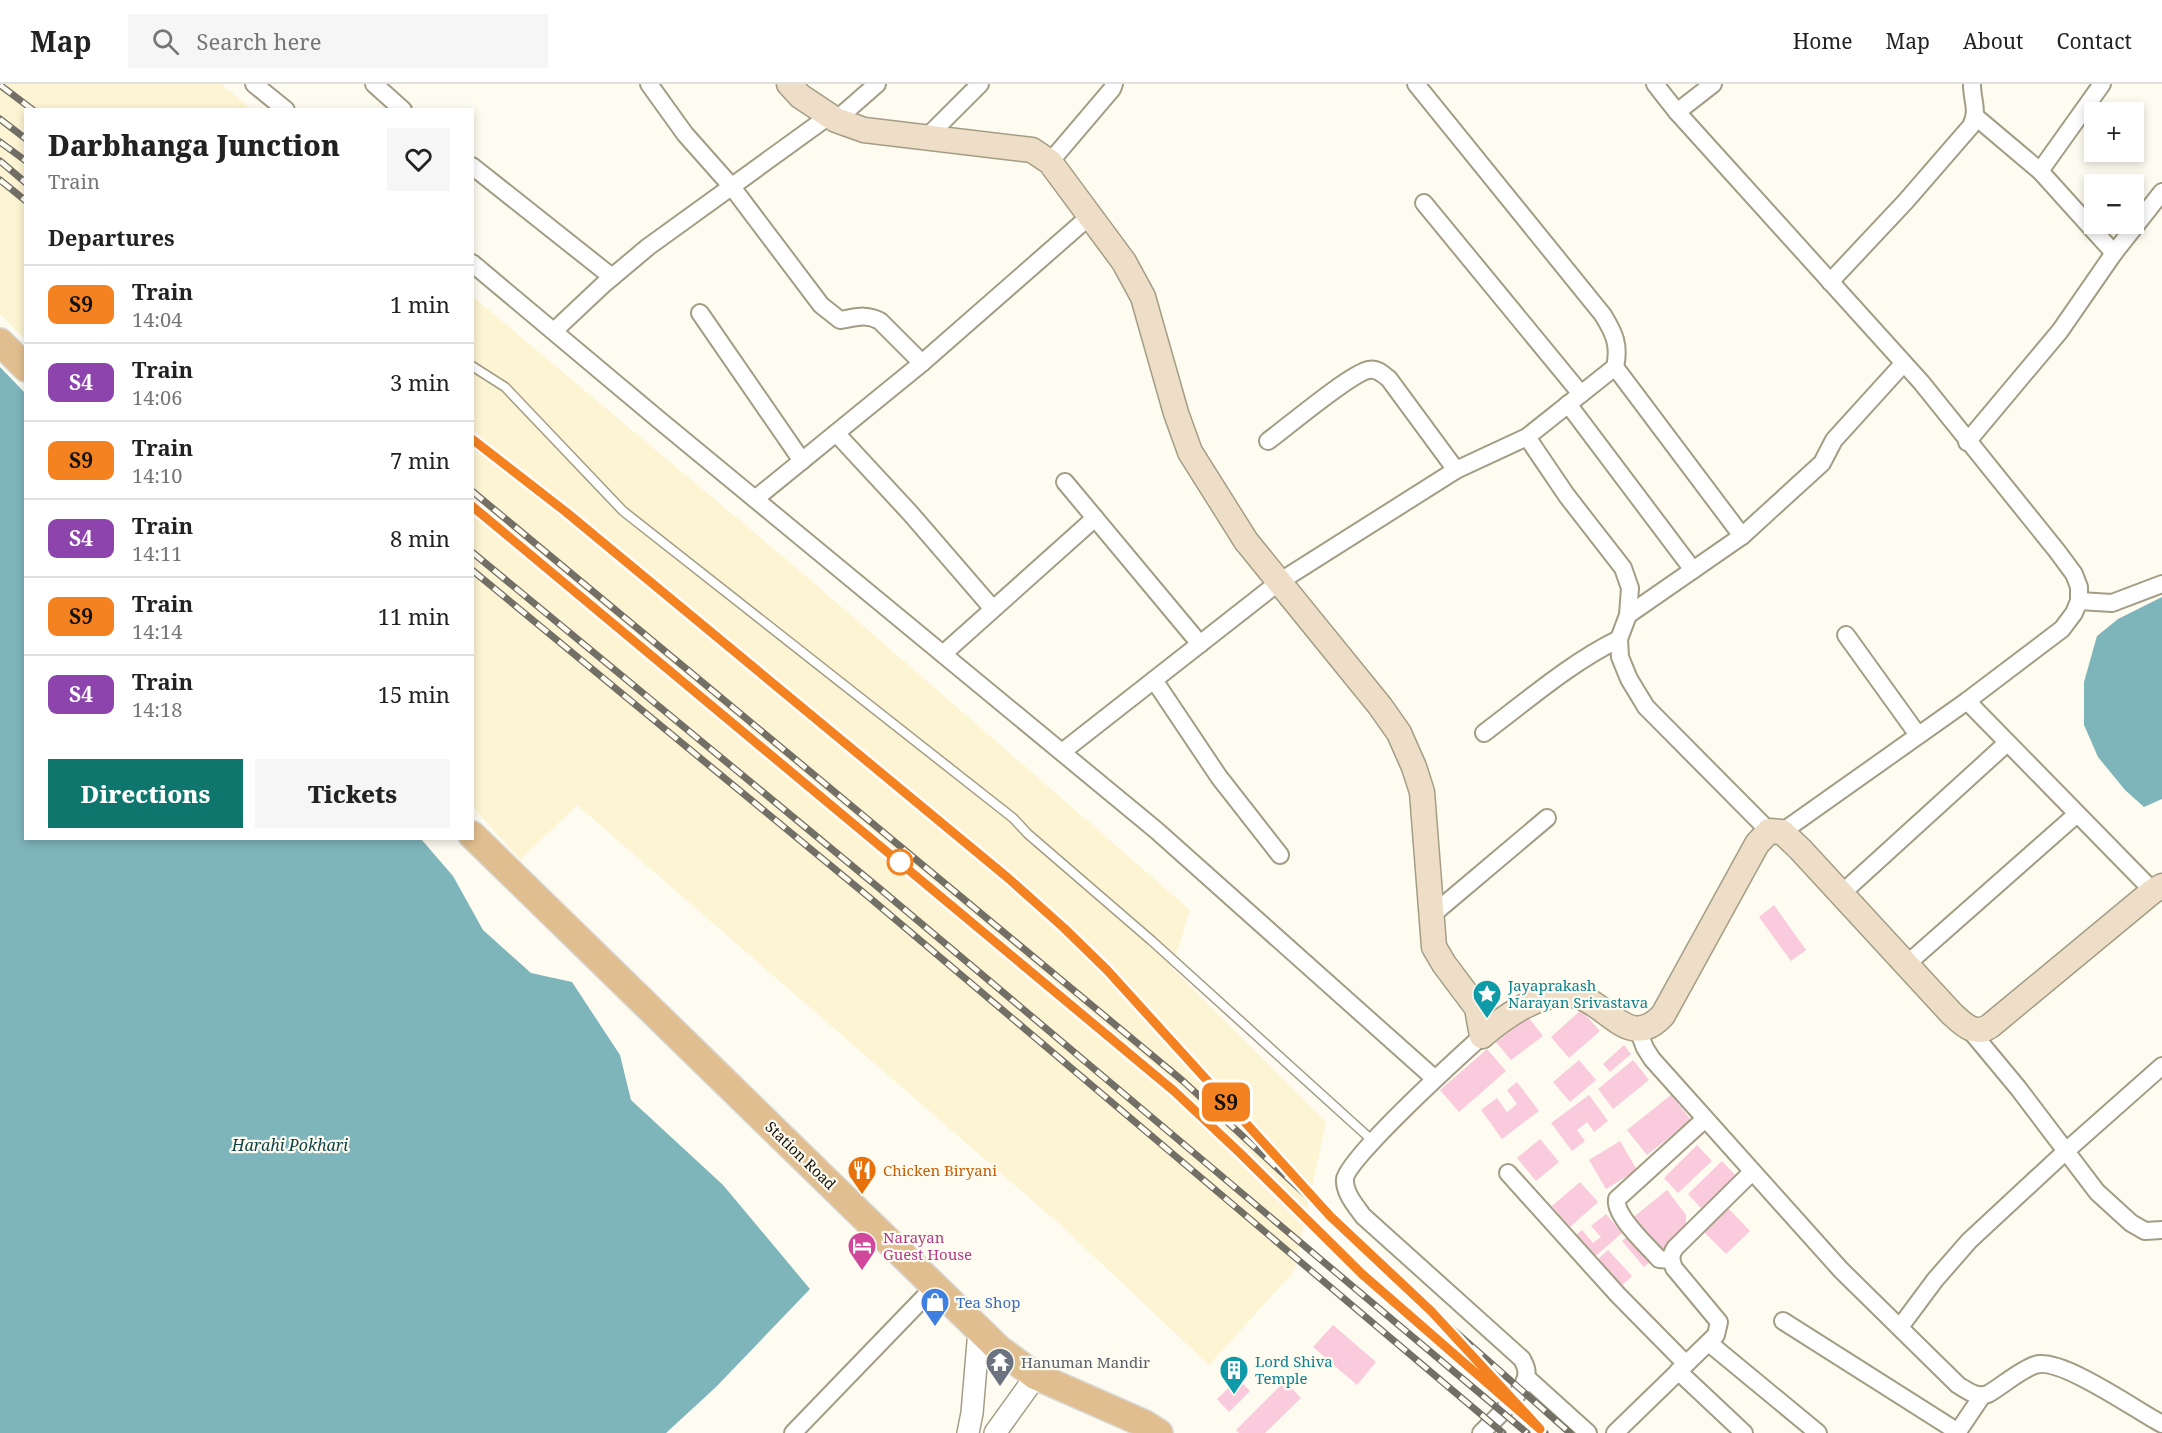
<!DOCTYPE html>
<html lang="en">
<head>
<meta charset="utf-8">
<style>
	:root { --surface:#fff; --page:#f6f6f6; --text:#222; --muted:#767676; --line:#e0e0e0; --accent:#0f766e }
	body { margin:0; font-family:"Noto Serif",serif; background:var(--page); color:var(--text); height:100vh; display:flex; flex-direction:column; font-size:22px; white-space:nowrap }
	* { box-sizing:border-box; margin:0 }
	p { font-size:20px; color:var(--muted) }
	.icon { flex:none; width:33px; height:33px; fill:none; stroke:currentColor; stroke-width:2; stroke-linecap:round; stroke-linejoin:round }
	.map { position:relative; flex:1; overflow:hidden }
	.panel { position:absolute; left:24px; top:24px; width:450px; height:732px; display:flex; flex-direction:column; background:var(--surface); border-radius:0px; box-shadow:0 3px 9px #0003 }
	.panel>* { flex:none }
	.badge { padding:0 12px; border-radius:9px; font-size:21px; line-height:39px }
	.buttons { position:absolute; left:2084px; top:18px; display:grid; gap:12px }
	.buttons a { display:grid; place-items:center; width:60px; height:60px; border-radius:0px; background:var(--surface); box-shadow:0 3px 9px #0003; font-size:30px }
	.map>.badge { position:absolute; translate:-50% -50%; box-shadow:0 0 0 3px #fff }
	h2 { padding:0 24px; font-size:22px; line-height:54px }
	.round { display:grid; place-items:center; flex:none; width:63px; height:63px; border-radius:0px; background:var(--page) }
	.head { display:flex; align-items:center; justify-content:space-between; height:102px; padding:0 24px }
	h1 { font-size:28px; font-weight:800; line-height:45px }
	.button { display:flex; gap:12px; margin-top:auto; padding:12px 24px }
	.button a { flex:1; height:69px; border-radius:0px; background:var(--accent); color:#fff; font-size:24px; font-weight:800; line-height:69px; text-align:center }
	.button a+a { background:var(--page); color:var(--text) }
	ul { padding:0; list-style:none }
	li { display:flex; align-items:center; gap:18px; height:78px; padding:0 24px; border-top:2px solid var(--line) }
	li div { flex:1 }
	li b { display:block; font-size:22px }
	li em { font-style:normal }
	li .badge { min-width:66px; font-weight:700; text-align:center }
	header { display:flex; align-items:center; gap:36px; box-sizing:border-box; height:84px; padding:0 30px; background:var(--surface); border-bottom:2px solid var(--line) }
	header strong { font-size:28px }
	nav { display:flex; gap:33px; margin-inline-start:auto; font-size:21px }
	.search { width:420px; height:54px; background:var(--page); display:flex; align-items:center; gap:15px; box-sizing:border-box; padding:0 21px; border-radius:0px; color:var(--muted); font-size:22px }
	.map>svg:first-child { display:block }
</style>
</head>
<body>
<header>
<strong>Map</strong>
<div class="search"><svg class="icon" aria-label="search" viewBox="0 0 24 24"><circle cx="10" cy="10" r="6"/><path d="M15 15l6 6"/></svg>Search here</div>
<nav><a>Home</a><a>Map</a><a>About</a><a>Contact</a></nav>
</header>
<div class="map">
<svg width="2162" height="1349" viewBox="0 0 2162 1349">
	<rect width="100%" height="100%" fill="#fefbf1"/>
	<!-- built -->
	<g fill="#fdf4d3">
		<path d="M 0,0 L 221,0 L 251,25 L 26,26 L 25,255 L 0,230 Z"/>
		<path d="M 472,212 L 800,487 L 1190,826 L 1172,884 L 1326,1038 L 1294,1187 L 1209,1281 L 1064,1144 L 577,721 L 520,776 L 473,723 Z"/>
	</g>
	<!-- water -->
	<g fill="#7eb5bb">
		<path d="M 0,283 L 25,309 L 26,754 L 421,755 L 453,792 L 483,846 L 531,889 L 572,898 L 620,971 L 631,1016 L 723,1101 L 810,1205 L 716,1303 L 666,1349 L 0,1349 Z"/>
		<path d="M 2162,513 L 2162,715 L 2144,723 L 2125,706 L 2098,673 L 2084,641 L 2084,598 L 2097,552 L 2118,535 Z"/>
	</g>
	<!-- building -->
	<g fill="#facbdd">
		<path d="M 1774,821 L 1806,866 L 1791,877 L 1759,833 Z"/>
		<path d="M 1581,926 L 1600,947 L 1569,974 L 1551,953 Z"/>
		<path d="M 1528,933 L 1543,952 L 1511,976 L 1496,958 Z"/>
		<path d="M 1624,961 L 1631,970 L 1610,988 L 1603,980 Z"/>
		<path d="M 1487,965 L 1506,987 L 1459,1028 L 1440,1006 Z"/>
		<path d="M 1579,976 L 1596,996 L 1570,1018 L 1553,998 Z"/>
		<path d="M 1633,976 L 1649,996 L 1613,1025 L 1598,1005 Z"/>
		<path d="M 1517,998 L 1539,1027 L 1502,1055 L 1481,1026 L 1497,1014 L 1507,1028 L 1517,1020 L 1507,1006 Z"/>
		<path d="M 1589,1011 L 1608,1037 L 1594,1048 L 1587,1038 L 1577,1046 L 1585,1057 L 1572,1067 L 1551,1039 Z"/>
		<path d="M 1671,1011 L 1691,1036 L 1647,1071 L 1627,1046 Z"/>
		<path d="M 1540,1055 L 1559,1078 L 1536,1097 L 1517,1074 Z"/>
		<path d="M 1620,1057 L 1637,1086 L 1606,1105 L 1589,1076 Z"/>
		<path d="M 1697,1061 L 1712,1077 L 1678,1109 L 1664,1094 Z"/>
		<path d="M 1722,1077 L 1735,1091 L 1701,1124 L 1688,1110 Z"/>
		<path d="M 1580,1098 L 1598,1118 L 1570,1143 L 1552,1122 Z"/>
		<path d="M 1667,1106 L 1686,1131 L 1686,1148 L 1658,1170 L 1630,1136 Z"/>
		<path d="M 1728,1124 L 1750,1147 L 1726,1170 L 1704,1148 Z"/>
		<path d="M 1606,1130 L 1622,1149 L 1592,1175 L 1573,1153 L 1582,1146 L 1593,1159 L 1601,1153 L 1591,1142 Z"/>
		<path d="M 1633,1148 L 1655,1173 L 1644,1183 L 1622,1157 Z"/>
		<path d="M 1608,1166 L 1632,1192 L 1621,1202 L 1597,1176 Z"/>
		<path d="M 1333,1241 L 1376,1278 L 1357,1301 L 1313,1263 Z"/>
		<path d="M 1238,1295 L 1250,1307 L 1229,1328 L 1217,1315 Z"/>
		<path d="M 1285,1297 L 1301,1314 L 1265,1349 L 1239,1349 L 1236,1346 Z"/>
	</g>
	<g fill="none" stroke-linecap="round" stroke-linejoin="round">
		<!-- service casing -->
		<g stroke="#a39d85" stroke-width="11">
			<path id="service" d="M 472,282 L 505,303 L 623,427 L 1013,734 L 1028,750 L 1152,857 L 1374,1058"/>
		</g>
		<!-- minor casing -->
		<g stroke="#a39d85" stroke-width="20">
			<g id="minor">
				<path d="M 254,0 L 286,26"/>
				<path d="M 374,0 L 403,26"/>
				<path d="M 649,0 L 685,50 L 732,103 L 821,221 L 840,236 C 855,234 865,229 880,237 L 922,279"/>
				<path d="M 1655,0 L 1677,28 L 1921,298 L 2057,467 L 2074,490 L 2079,503 L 2079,517 L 2074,529 L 2062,545 L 1967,617 L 1782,748"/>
				<path d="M 1677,28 L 1713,0"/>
				<path d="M 1976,33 L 2040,87 L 2114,169"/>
				<path d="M 836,36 L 877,0"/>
				<path d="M 927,53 L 980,0"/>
				<path d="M 1050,78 L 1112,5 L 1114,0"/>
				<path d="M 472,82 L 612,193"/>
				<path d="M 2040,87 L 2102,0"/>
				<path d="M 1424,119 L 1581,310"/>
				<path d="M 472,179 L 658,335 L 1156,746 L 1434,994"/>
				<path d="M 1830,198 L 1906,117 L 1971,42 C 1979,26 1972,18 1972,0"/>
				<path d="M 700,229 L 802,377"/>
				<path d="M 554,247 L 605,199 L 648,163 L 829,32"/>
				<path d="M 1615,283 L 1742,452"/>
				<path d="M 1568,320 L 1693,486"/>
				<path d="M 836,349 L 911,430 L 993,525"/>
				<path d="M 1527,353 L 1567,412 L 1623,484 L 1630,504 L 1628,531 L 1619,555 L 1620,573 L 1629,595 L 1646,623 L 1769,747"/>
				<path d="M 1268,357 C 1286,344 1352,288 1369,286 C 1377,284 1383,290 1389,295 L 1456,386"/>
				<path d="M 1967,358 L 2060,247 L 2114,169 L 2162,108"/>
				<path d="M 1065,398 L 1200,560"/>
				<path d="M 755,415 L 922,279 L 1091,131"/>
				<path d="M 2079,517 L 2112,519 L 2162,500"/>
				<path d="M 1628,531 L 1742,452 L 1822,379 L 1834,356 L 1903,280"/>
				<path d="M 1846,551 L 1918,651"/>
				<path d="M 943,570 L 1095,434"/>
				<path d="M 1154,596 L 1219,693 L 1280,771"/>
				<path d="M 1967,617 L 2153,807"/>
				<path d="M 1484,649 C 1528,616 1570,579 1619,555"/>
				<path d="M 1062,668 L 1279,498 L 1456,386 L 1527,353 L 1615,283 C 1620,261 1614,249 1603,231 L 1416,0"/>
				<path d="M 1841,810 L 2007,659"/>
				<path d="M 1432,831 L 1547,734"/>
				<path d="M 1907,880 L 2077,730"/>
				<path d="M 1969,945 L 2018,1004 L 2097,1108 L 2131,1139 L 2145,1147 L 2162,1146"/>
				<path d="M 1638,946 L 1645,964 L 1652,975 L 1841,1186 L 1958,1301 C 1968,1307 1976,1314 1988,1310 C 2002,1302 2020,1286 2035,1281 C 2060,1272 2137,1327 2162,1340"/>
				<path d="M 1508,1089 L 1618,1211 L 1686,1280"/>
				<path d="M 1671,1176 L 1659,1175 C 1647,1161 1614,1132 1617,1115 L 1705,1035"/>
				<path d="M 1783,1237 L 1958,1348"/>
				<path d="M 1900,1243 L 1935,1196 L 1969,1157 L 2066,1067 L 2162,982"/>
				<path d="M 1709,1259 L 1818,1349"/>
				<path d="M 1678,1287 L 1744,1349"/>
				<path d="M 1526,1293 L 1588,1349"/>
				<path d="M 793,1349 L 934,1203"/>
				<path d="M 1481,1349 C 1494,1336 1522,1311 1526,1293 C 1528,1286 1525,1281 1522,1275 L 1363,1132 C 1356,1122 1344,1109 1345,1095 C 1347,1074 1460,972 1482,952"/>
				<path d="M 1615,1349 L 1716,1251 L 1719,1238 L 1674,1184 C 1671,1176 1670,1172 1675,1164 L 1752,1088"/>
				<path d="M 1957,1349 L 1982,1312"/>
			</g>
		</g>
		<!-- tertiary casing -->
		<g stroke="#a39d85" stroke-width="24">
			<g id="tertiary">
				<path d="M 968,1349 L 972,1329 L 979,1246"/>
				<path d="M 995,1349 L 1036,1292"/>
			</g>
		</g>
		<!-- secondary casing -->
		<g stroke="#a39d85" stroke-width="27">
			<g id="secondary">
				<path d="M 789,0 L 800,12 L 836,36 L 864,46 L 1032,66 L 1050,78 L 1124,178 L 1143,213 L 1176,329 L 1190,368 L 1246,457 L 1380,622 L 1399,649 L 1414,683 L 1422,708 L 1434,863 L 1444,880 L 1477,924 L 1482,952"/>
				<path d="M 1482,952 C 1503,934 1541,906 1572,911 C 1607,916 1628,969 1663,931 L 1757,760 L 1769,747 L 1782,748 L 1800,765 L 1951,929 C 1962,939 1974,953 1990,942 L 2153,807 L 2162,802"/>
			</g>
		</g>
		<!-- primary casing -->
		<g stroke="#d9d9d7" stroke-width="30">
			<g id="primary">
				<path d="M 0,258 L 26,284"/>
				<path d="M 472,751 L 999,1265 L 1036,1292 L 1145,1340 L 1159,1349"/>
			</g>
		</g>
		<!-- service -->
		<use href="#service" stroke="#fff" stroke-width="8"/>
		<!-- minor -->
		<use href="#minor" stroke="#fff" stroke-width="16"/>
		<!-- tertiary -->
		<use href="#tertiary" stroke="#fff" stroke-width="21"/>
		<!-- secondary -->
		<use href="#secondary" stroke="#efdec7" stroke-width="24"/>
		<!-- primary -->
		<use href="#primary" stroke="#e0be8f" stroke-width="27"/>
		<!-- rail casing -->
		<g stroke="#726f66" stroke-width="7">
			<g id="rail">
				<path d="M 0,1 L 33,26"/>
				<path d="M 0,35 L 26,55"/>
				<path d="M 0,58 L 26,77"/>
				<path d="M 0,77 L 26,99"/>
				<path d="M 0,96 L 26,117"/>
				<path d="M 472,355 L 566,428 L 1008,794 L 1064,844 L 1107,886 L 1275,1071"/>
				<path d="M 472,407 L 1183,997 L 1432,1227 L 1570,1349"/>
				<path d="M 472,422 L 1174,1007 L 1240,1069 L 1349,1178 L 1545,1349"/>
				<path d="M 472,468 L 879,804 L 1527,1349"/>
				<path d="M 472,486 L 870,814 L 1503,1349"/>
			</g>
		</g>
		<!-- rail -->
		<use href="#rail" stroke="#fefbf1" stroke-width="4.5" stroke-dasharray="14" stroke-linecap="butt"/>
	</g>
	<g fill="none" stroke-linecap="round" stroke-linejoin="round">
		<!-- line casing -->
		<g stroke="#fff" stroke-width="14">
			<path id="line" d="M 472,355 L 566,428 L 1008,794 L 1064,844 L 1107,886 L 1330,1132 L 1431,1227 L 1540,1345 L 1362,1190 L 1240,1069 L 1174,1007 L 472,422"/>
		</g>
		<!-- line -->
		<use href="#line" stroke="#f58220" stroke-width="9"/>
	</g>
	<!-- icons -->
	<defs>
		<g id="sight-pin" transform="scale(1.5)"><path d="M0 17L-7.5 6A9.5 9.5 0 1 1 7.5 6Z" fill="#0f9aa8" stroke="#fefbf1"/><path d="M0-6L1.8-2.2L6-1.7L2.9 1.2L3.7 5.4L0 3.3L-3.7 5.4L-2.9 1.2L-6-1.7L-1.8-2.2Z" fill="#fff"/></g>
		<g id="restaurant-pin" transform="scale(1.5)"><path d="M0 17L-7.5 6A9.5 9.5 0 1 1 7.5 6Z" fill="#e8710a" stroke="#fefbf1"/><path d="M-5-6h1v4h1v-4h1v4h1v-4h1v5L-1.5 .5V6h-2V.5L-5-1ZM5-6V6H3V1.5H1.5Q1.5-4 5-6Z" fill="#fff"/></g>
		<g id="hotel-pin" transform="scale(1.5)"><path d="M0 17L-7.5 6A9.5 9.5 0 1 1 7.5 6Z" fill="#d1479c" stroke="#fefbf1"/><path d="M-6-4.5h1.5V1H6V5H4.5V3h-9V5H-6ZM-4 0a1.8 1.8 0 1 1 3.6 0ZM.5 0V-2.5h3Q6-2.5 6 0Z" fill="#fff"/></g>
		<g id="shop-pin" transform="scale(1.5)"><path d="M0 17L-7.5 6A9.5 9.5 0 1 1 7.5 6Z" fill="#3f7fe0" stroke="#fefbf1"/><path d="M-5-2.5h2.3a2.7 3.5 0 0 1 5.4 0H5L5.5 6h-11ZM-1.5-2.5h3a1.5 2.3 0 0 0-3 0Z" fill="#fff"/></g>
		<g id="temple-pin" transform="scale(1.5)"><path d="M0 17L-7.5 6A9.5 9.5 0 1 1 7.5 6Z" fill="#6b7280" stroke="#fefbf1"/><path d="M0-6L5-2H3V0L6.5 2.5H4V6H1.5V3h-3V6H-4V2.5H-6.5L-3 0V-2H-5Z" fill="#fff"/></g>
		<g id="building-pin" transform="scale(1.5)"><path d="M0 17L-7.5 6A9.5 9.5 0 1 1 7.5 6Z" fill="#0f9aa8" stroke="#fefbf1"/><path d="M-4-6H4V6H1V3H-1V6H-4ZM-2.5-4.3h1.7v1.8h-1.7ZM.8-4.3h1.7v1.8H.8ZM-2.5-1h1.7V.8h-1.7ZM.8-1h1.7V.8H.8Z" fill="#fff"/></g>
	</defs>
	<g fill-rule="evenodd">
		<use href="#sight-pin" x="1487" y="910"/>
		<use href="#restaurant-pin" x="862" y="1086"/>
		<use href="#hotel-pin" x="862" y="1162"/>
		<use href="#shop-pin" x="935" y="1218"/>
		<use href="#temple-pin" x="1000" y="1278"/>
		<use href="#building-pin" x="1234" y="1286"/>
	</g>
	<!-- markers -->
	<circle fill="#fff" stroke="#f58220" stroke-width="3" cx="900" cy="778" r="12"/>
	<g text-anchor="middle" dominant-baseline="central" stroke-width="4.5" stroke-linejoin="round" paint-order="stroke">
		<!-- culture labels -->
		<g font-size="15" fill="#0d838f" stroke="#fefbf1" text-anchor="start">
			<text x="1508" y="901">Jayaprakash<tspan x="1508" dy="17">Narayan Srivastava</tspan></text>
			<text x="1255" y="1277">Lord Shiva<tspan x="1255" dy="17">Temple</tspan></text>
		</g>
		<!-- street labels -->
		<g font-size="15" fill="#131108" stroke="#fefbf1">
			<text transform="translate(801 1071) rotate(44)">Station Road</text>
		</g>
		<!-- food labels -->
		<g font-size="15" fill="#c56008" stroke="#fefbf1" text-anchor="start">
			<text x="883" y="1086">Chicken Biryani</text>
		</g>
		<!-- hotel labels -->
		<g font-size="15" fill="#b23c85" stroke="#fefbf1" text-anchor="start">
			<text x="883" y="1153">Narayan<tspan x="883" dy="17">Guest House</tspan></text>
		</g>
		<!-- shop labels -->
		<g font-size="15" fill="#366cbe" stroke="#fefbf1" text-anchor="start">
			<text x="956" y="1218">Tea Shop</text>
		</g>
		<!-- worship labels -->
		<g font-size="15" fill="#5b616d" stroke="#fefbf1" text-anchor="start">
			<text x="1021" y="1278">Hanuman Mandir</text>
		</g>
		<!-- water labels -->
		<g font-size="16" font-style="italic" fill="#0f4347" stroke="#fefbf1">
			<text x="290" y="1061">Harahi Pokhari</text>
		</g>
	</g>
</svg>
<div class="buttons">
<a>+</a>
<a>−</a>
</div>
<b class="badge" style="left:1226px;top:1018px;background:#f58220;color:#111">S9</b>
<section class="panel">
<div class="head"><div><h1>Darbhanga Junction</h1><p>Train</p></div><a class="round"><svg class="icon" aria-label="heart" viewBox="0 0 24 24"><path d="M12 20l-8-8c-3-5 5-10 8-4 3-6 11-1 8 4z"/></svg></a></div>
<h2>Departures</h2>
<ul>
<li><span class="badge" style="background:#f58220;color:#111">S9</span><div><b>Train</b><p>14:04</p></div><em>1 min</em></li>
<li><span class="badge" style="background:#8e44ad;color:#fff">S4</span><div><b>Train</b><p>14:06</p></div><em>3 min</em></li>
<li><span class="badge" style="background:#f58220;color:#111">S9</span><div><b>Train</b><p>14:10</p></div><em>7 min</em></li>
<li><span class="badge" style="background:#8e44ad;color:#fff">S4</span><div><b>Train</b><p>14:11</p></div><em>8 min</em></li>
<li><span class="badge" style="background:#f58220;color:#111">S9</span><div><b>Train</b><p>14:14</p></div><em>11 min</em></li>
<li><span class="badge" style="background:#8e44ad;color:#fff">S4</span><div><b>Train</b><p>14:18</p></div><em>15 min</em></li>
</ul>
<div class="button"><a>Directions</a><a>Tickets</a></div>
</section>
</div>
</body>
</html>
